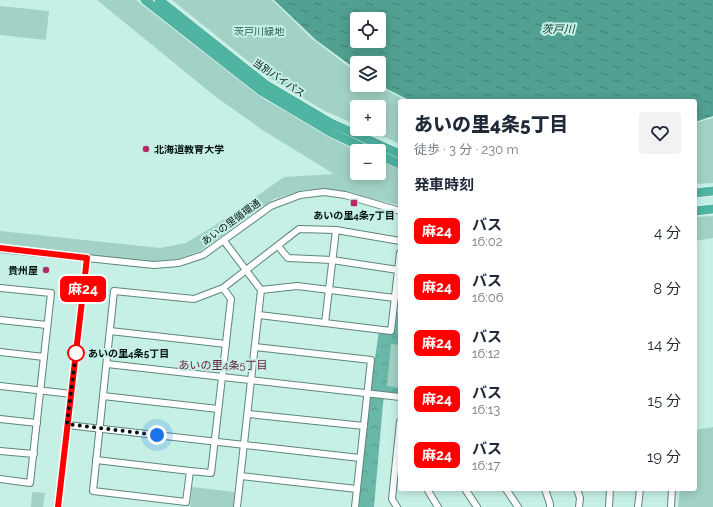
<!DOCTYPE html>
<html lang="ja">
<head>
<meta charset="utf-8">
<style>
	:root { --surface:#fff; --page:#f2f2f3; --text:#1f2937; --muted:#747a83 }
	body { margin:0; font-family:Raleway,"Noto Sans JP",sans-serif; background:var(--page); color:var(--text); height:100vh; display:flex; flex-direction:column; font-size:15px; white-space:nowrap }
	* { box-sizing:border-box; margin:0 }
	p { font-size:13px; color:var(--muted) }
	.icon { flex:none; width:22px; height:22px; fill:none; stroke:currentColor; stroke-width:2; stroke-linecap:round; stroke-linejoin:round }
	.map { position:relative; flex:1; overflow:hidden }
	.drawer { position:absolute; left:398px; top:99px; width:299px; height:392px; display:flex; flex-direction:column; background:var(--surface); border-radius:4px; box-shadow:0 2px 10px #0003 }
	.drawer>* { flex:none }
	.badge { padding:0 8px; border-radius:6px; font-size:14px; line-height:26px }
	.controls { position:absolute; left:350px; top:12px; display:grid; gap:8px }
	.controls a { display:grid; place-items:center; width:36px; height:36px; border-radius:4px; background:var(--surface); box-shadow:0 2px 10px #0003; font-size:20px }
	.you { position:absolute; width:20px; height:20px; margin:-10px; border:3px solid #fff; border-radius:50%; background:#1a73e8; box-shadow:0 0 0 6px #1a73e833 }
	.map>.badge { position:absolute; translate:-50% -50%; box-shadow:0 0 0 2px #fff }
	h2 { padding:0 16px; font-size:15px; line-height:36px }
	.round { display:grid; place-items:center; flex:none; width:42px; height:42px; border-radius:4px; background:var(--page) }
	.headline { display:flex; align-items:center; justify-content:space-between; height:68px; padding:0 16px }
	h1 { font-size:19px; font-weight:800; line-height:30px }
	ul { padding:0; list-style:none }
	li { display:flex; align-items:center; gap:12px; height:56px; padding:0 16px }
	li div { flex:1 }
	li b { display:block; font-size:15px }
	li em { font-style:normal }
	li .badge { min-width:44px; font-weight:700; text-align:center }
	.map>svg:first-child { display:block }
</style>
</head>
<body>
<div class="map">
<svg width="713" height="507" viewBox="0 0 713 507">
	<defs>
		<pattern id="forest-crowns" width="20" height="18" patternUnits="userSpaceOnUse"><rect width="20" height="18" fill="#68b7a7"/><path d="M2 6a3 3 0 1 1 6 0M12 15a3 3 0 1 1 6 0" fill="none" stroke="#599c8f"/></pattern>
		<pattern id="water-ripples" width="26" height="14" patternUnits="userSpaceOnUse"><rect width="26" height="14" fill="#51a091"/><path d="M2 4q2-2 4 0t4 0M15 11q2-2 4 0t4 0" fill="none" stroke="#418175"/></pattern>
	</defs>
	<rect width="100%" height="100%" fill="#c6f0e6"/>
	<!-- forest -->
	<path fill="url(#forest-crowns)" d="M 400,292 L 400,393 L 384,392 L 374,507 L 353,507 L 379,331 L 395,332 Z"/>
	<!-- park -->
	<g fill="#a2d1c6">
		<path d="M 97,0 L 136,0 L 266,100 L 360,151 L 357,151 L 357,173 L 379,173 L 379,159 L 400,167 L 400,204 L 399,205 L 330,189 L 303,190 L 274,199 L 200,251 L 178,259 L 148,262 L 0,243 L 0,231 L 160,248 L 186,243 L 214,226 L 284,177 L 334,174 L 264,131 L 216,97 Z"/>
		<path d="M 172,0 L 272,0 L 311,38 L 357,73 L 357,85 L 376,85 L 407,101 L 400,101 L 400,144 L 366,129 L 379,129 L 379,107 L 357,107 L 357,125 L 325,111 L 268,77 Z"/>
		<path d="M 0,6 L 49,11 L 46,40 L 0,35 Z"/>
		<path d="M 713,118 L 713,183 L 695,184 L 695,123 Z"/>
		<path d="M 713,216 L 713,238 L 695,241 L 695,217 Z"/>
		<path d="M 391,344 L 400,345 L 400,388 L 387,386 Z"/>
		<path d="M 713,427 L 713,507 L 678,507 L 680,489 L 695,489 L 695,430 Z"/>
		<path d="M 192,487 L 235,492 L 233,507 L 190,507 Z"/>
		<path d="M 32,492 L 45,493 L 43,507 L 31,507 Z"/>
	</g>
	<!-- water -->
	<path fill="url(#water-ripples)" fill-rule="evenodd" d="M 274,0 L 713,0 L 713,116 L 695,122 L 695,101 L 411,101 L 379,85 L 379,63 L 357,63 L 357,70 L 316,40 ZM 357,19 L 379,19 L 379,41 L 357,41 Z"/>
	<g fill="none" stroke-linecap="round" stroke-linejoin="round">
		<!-- minor casing -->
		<g stroke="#5f857d" stroke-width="8">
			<g id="minor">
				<path d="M 224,241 L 261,290 L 237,507"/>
				<path d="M 278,246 L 288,258 L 332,260 L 398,270"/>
				<path d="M 0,249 L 154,265 L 179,263 L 203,255 L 271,206 L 300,195 L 324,192 L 345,195 L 400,211"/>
				<path d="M 0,288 L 51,293 L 30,483 L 0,479"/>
				<path d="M 223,288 L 231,299 L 211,473 L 190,471 L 186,502 L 93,491 L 114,291 L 194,299 L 223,288 L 299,229 L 336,230 L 400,241"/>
				<path d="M 261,290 L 297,286 L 395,298"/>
				<path d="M 259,315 L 391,331 L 400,253"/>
				<path d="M 0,320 L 47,325"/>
				<path d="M 325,323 L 336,230"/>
				<path d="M 110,331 L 226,344"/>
				<path d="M 255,347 L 371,360 L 355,507"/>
				<path d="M 0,352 L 44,357"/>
				<path d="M 107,364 L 400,397"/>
				<path d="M 0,386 L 72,394"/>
				<path d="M 103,396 L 218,409"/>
				<path d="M 248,414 L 364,426"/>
				<path d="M 0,419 L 37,423"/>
				<path d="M 67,425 L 360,458"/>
				<path d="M 0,451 L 34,454"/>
				<path d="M 96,460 L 190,471"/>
				<path d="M 241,476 L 357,489"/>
				<path d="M 427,489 L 438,507"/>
				<path d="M 465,489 L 477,507"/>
				<path d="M 506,489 L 518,507"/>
				<path d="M 545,489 L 550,504 L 550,507"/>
				<path d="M 577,489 L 580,498 L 579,507"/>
				<path d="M 58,507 L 87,258"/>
				<path d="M 397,507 L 392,499 L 400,422"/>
				<path d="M 609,507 L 610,489"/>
				<path d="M 638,507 L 640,489"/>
				<path d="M 671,507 L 672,489"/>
			</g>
		</g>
		<!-- highway casing -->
		<g stroke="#fff" stroke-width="10">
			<g id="highway">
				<path d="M 145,0 L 261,91 L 330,132 L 370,151"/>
				<path d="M 159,0 L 265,84 L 331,123 L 400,154"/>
				<path d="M 379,155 L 400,164"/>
				<path d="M 695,193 L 713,191"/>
				<path d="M 695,211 L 713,209"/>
			</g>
		</g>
		<!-- minor -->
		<use href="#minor" stroke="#fff" stroke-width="6"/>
		<!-- highway -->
		<use href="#highway" stroke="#50b4a2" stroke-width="9"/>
	</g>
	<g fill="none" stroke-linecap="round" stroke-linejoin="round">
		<!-- line casing -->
		<g stroke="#fff" stroke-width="9">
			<path id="line" d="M 0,248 L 87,258 L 58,507"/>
		</g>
		<!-- line -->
		<use href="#line" stroke="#f00" stroke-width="6"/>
		<!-- walk -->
		<path stroke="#041310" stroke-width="4" stroke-dasharray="0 7.2" d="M 76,353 L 76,352 L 67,424 L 157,435"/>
	</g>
	<!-- markers -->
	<g fill="#b62b67" stroke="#c6f0e6" stroke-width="1.5">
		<circle cx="146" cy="149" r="4"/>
		<rect x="350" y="199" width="8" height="8" rx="2"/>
		<circle cx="46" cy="270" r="4"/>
	</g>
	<circle fill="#fff" stroke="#f00" stroke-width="2" cx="76" cy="353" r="8"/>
	<g text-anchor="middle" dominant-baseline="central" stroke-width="4" stroke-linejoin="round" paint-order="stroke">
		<!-- park labels -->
		<g font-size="10" fill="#1e5e54" stroke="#c6f0e6">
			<text x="259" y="31">茨戸川緑地</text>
		</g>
		<!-- street labels -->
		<g font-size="10" fill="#041310" stroke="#c6f0e6">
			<text transform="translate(279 78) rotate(34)">当別バイパス</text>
			<text transform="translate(231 222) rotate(-36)">あいの里循環通</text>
		</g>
		<!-- poi labels -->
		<g font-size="10" font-weight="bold" fill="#041310" stroke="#c6f0e6" text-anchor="start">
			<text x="154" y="149">北海道教育大学</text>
			<text x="354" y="215" text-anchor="middle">あいの里4条7丁目</text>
			<text x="38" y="270" text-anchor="end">貴州屋</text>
		</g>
		<!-- stop labels -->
		<g font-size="10" font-weight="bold" fill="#041310" stroke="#c6f0e6" text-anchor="start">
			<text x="88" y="353">あいの里4条5丁目</text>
		</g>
		<!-- water labels -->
		<g font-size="11" font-style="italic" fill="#0e352e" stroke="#c6f0e6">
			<text x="558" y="29">茨戸川</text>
		</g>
		<!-- neighbourhood labels -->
		<g font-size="11" fill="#67243e" stroke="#c6f0e6">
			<text x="223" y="365">あいの里4条5丁目</text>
		</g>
	</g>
</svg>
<div class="controls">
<a><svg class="icon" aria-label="locate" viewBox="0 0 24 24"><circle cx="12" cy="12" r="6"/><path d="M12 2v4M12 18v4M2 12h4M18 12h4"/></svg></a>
<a><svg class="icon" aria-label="layers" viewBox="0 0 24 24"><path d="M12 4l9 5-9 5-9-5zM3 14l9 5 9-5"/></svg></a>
<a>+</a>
<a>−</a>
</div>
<div class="you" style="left:157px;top:435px"></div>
<b class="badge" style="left:83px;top:289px;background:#f00;color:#fff">麻24</b>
<section class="drawer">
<div class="headline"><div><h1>あいの里4条5丁目</h1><p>徒歩 · 3 分 · 230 m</p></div><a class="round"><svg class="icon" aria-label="heart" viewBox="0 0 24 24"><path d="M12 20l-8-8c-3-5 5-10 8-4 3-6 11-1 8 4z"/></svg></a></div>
<h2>発車時刻</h2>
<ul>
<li><span class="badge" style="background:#f00;color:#fff">麻24</span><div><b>バス</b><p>16:02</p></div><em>4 分</em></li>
<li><span class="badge" style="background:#f00;color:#fff">麻24</span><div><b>バス</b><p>16:06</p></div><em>8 分</em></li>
<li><span class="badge" style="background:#f00;color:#fff">麻24</span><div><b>バス</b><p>16:12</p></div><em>14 分</em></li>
<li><span class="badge" style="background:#f00;color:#fff">麻24</span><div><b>バス</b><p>16:13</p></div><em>15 分</em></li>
<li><span class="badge" style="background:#f00;color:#fff">麻24</span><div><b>バス</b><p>16:17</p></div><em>19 分</em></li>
</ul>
</section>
</div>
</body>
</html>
